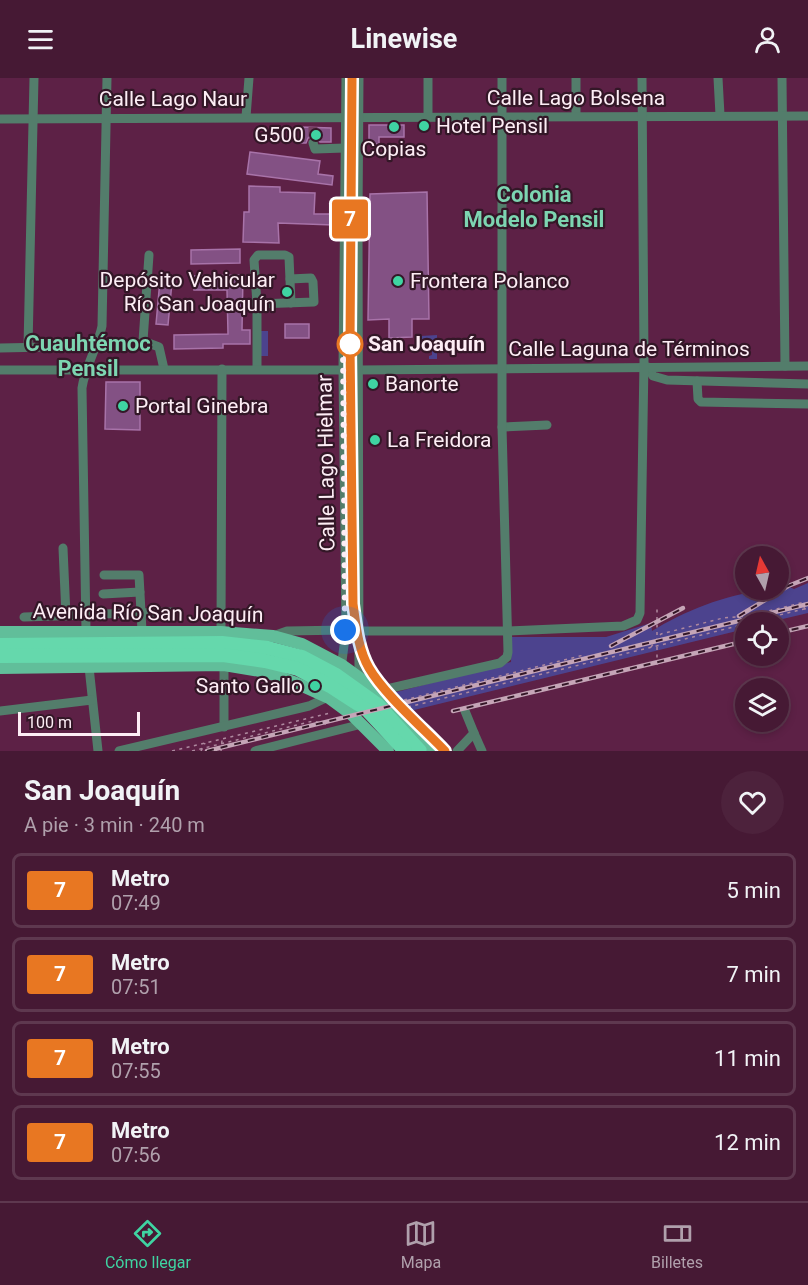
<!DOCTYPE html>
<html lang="es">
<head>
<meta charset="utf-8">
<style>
	:root { --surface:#461934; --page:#4d223c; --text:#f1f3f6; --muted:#b0a0ac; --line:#5e384f; --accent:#3fd4a2 }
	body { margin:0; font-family:Roboto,sans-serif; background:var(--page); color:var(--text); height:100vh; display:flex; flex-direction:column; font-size:22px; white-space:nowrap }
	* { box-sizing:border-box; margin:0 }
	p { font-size:20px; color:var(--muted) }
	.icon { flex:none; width:33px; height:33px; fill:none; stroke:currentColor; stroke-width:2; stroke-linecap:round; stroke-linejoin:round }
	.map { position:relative; height:673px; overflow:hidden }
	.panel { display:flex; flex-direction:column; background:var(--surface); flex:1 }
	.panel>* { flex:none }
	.badge { padding:0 12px; border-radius:4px; font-size:21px; line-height:39px }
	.needle { width:39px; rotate:352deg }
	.tools { position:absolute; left:735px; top:468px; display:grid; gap:12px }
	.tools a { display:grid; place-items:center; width:54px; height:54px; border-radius:50%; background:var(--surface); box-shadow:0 3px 9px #0003,0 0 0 2px var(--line); font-size:30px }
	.scale { position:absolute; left:18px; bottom:15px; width:122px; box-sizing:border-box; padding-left:6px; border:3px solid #fdedf5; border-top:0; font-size:16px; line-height:21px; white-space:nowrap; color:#fdedf5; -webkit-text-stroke:4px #331727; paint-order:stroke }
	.you { position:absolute; width:30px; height:30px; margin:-15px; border:4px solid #fff; border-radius:50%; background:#1a73e8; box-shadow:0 0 0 9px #1a73e833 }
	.map>.badge { position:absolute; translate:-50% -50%; box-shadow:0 0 0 3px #fff }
	.round { display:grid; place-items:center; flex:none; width:63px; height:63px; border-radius:32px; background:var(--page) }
	.overview { display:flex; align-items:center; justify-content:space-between; height:102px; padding:0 24px }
	h1 { font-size:28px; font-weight:700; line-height:45px }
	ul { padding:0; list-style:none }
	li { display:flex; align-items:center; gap:18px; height:75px; margin:0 12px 9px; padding:0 12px; border:3px solid var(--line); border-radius:9px }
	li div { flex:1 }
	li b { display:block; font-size:22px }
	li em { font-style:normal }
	li .badge { min-width:66px; font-weight:700; text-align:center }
	header { display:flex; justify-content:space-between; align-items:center; height:78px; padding:0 24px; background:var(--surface); font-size:27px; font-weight:700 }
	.tab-bar { display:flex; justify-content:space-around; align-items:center; height:84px; border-top:2px solid var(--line); background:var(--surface); font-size:16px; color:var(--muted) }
	.tab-bar a { display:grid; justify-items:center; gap:3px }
	.tab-bar .selected { color:var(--accent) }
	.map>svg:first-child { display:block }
</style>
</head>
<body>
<header><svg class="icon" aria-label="menu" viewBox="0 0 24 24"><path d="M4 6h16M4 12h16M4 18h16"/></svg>Linewise<svg class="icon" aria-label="person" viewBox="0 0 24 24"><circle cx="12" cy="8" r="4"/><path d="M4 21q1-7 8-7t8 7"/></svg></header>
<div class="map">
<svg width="808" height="673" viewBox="0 0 808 673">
	<rect width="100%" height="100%" fill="#5d2146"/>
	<!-- green -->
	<g fill="#4c438e">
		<rect x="260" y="253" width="8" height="25"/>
		<path d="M 437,257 L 437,281 L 429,281 L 429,278 L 432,277 L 432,264 L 421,263 L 421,258 Z"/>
		<path d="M 808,505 L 808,535 L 770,544 L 746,544 L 745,551 L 406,634 L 389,616 L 511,584 L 512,559 L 606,559 L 651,545 L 652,553 C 687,531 736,512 778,512 L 779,508 L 785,507 L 794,511 Z"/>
	</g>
	<!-- building -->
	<g fill="#835184" stroke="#a873a9" stroke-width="1.5">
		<path d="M 369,47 L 404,47 L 404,59 L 379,59 L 379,66 L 369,66 Z"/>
		<path d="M 300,49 L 331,50 L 331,64 L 320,64 L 314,58 L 308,60 L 306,65 L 300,65 Z"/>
		<path d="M 250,74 L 320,83 L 318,96 L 333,98 L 332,107 L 247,96 Z"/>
		<path d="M 249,108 L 280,109 L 280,114 L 315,115 L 314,136 L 334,136 L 333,147 L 278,145 L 279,165 L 243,164 L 244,134 L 249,134 Z"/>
		<path d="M 427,114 L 429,241 L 412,241 L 412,259 L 389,260 L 389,241 L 368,242 L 370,116 Z"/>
		<path d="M 240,171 L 240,185 L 191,186 L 191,172 Z"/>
		<path d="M 243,197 L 242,252 L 250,252 L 250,266 L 223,266 L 223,270 L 174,271 L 174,257 L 228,256 L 227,212 L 194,212 L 194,198 Z"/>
		<path d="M 160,202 L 172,204 L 168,247 L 156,246 Z"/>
		<rect x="285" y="246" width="24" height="14"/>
		<path d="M 106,304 L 140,304 L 140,352 L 105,351 Z"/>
	</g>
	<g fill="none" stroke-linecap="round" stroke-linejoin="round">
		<!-- minor-tunnel -->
		<path stroke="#754060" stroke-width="9" stroke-dasharray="9 4.5" stroke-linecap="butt" d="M 313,49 L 313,65"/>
		<!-- path -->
		<g stroke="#ae899f" stroke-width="1.5" stroke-dasharray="3 4.5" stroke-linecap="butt">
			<path d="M 766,539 L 776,531"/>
			<path d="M 751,544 L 808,530"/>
			<path d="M 651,569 L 661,556 L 723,540 L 747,538 L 801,525 L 808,535"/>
			<path d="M 657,587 L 657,528"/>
			<path d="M 404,622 L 584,577 L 585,584"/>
			<path d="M 408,629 L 746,546"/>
			<path d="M 172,673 L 330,635"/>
			<path d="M 192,673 L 313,643 L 326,646"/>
			<path d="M 201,673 L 205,665"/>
			<path d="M 221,673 L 222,662"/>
		</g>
		<!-- minor -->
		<g stroke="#537d6b" stroke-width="9">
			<path d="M 718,0 L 720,37"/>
			<path d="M 782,0 L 785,288"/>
			<path d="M 428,38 L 428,0"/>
			<path d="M 576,38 L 576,0"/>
			<path d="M 246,39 L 249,0"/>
			<path d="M 0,41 L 808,38"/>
			<path d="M 313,65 L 315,71 L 345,70"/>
			<path d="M 149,177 L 143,263 L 159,269 L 164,291"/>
			<path d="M 257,226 L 314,224 L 313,204 L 311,200 L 290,201"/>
			<path d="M 28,269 L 34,0"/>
			<path d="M 0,270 L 97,268"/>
			<path d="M 648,289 L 653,298 L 667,302 L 808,306"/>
			<path d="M 257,291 L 257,226 L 254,182 L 258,177 L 285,177 L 289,179 L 291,225"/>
			<path d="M 0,292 L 358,292 L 808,288"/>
			<path d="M 697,303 L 698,321 L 701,324 L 808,326"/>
			<path d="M 502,349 L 547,347"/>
			<path d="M 63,470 L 66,538"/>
			<path d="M 104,497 L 139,497 L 142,553"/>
			<path d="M 103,516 L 140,514"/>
			<path d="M 102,536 L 173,534"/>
			<path d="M 24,539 L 85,537"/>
			<path d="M 86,553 L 82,310 C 85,288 98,269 102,248 L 107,0"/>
			<path d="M 360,553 L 507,553 L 623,548 L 637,542 L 640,535 L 644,283 L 642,0"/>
			<path d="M 221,554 L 222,291"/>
			<path d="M 273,558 L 287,553 L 346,552"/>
			<path d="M 89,589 L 98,673"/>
			<path d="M 341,591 L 346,552 L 343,292 L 346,0"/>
			<path d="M 359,598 L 358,140 L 359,0"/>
			<path d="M 378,613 L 500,585 L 507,579 L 508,574 L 502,349 L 502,0"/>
			<path d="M 0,633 L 92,622"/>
			<path d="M 224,649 L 224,587"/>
			<path d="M 474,655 L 482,673"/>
			<path d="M 119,673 L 309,628 L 330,618"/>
			<path d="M 255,673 L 362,646"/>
			<path d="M 457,673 L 474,655 L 465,633"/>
		</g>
		<!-- major -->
		<g stroke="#61be9a" stroke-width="12">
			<path d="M 0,554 L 221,554 L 273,558 L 302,566 L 342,587 L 378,613 L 400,633 L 435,673"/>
			<path d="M 0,590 L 224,587 L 266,594 L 296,605 L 329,620 L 352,637 L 388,673"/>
		</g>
		<!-- highway -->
		<g stroke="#65d8ac" stroke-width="14">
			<path d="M 0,567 L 222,565 L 268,570 L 302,579 L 336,597 L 378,627 L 420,673"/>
			<path d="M 0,578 L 223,577 L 265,583 L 298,591 L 330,608 L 367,632 L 405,673"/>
		</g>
		<!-- rail casing -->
		<g stroke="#c5a5b7" stroke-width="4.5">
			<g id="rail">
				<path d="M 739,538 L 788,508 L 808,500"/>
				<path d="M 778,555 L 808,548"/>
				<path d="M 611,568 L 683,530"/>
				<path d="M 453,633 L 746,563"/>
				<path d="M 207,673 L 808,526"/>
			</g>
		</g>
		<!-- rail -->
		<use href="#rail" stroke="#331727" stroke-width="2" stroke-dasharray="7" stroke-linecap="butt"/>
	</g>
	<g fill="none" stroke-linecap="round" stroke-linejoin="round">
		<!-- line casing -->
		<g stroke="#fff" stroke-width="14">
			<path id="line" d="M 352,0 L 350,266 L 353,526 C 356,547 358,571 369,590 C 384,616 423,650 445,673"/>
		</g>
		<!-- line -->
		<use href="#line" stroke="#e87722" stroke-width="9"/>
		<!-- walk -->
		<path stroke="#fdedf5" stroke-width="6" stroke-dasharray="0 10.8" d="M 345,552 L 343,270 L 350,266"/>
	</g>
	<!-- markers -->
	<g fill="#3fd4a2" stroke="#331727" stroke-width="2">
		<circle cx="424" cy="48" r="6"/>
		<circle cx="394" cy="49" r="6"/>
		<circle cx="316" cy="57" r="6"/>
		<circle cx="398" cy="203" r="6"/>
		<circle cx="287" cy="214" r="6"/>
		<circle cx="373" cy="306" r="6"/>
		<circle cx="123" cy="328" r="6"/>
		<circle cx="375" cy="362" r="6"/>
		<circle cx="315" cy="608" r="6"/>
	</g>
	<circle fill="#fff" stroke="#e87722" stroke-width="3" cx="350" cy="266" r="12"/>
	<g text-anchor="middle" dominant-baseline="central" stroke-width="4.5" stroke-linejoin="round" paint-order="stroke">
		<!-- street labels -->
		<g font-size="21" fill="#fdedf5" stroke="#331727">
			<text x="576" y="20">Calle Lago Bolsena</text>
			<text x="173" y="21">Calle Lago Naur</text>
			<text x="629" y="271">Calle Laguna de Términos</text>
			<text transform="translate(326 385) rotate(-91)">Calle Lago Hielmar</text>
			<text transform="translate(148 535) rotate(1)">Avenida Río San Joaquín</text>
		</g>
		<!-- poi labels -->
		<g font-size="21" fill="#fdedf5" stroke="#331727" text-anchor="start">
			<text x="436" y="48">Hotel Pensil</text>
			<text x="304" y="57" text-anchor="end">G500</text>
			<text x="394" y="71" text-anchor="middle">Copias</text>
			<text x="275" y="202" text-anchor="end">Depósito Vehicular<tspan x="275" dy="24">Río San Joaquín</tspan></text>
			<text x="410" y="203">Frontera Polanco</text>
			<text x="385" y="306">Banorte</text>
			<text x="135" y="328">Portal Ginebra</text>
			<text x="387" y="362">La Freidora</text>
			<text x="303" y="608" text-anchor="end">Santo Gallo</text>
		</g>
		<!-- stop labels -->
		<g font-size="21" font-weight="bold" fill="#fdedf5" stroke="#331727" text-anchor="start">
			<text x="368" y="266">San Joaquín</text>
		</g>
		<!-- neighbourhood labels -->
		<g font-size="22" font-weight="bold" fill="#7dd5b1" stroke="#331727">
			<text x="534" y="116">Colonia<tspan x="534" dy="25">Modelo Pensil</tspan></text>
			<text x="88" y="265">Cuauhtémoc<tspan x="88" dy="25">Pensil</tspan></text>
		</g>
	</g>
</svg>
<div class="tools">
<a><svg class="needle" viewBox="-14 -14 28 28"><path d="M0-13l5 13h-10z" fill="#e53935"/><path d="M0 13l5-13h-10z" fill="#b0a0ac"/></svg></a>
<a><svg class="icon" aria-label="locate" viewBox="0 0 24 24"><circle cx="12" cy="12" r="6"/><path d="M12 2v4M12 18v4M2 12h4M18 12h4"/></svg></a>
<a><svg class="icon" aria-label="layers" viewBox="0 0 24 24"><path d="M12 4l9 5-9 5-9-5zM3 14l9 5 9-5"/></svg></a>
</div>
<div class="scale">100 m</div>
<div class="you" style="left:345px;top:552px"></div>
<b class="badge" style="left:350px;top:141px;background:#e87722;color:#fff">7</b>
</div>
<section class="panel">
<div class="overview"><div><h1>San Joaquín</h1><p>A pie · 3 min · 240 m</p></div><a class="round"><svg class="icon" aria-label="heart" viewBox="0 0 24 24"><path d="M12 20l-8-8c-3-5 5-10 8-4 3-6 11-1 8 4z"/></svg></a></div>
<ul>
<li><span class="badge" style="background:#e87722;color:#fff">7</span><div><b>Metro</b><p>07:49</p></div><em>5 min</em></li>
<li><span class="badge" style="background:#e87722;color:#fff">7</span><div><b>Metro</b><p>07:51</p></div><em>7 min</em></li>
<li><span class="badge" style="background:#e87722;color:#fff">7</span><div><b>Metro</b><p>07:55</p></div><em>11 min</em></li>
<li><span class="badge" style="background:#e87722;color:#fff">7</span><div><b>Metro</b><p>07:56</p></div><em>12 min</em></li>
</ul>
</section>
<nav class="tab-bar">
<a class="selected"><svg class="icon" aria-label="directions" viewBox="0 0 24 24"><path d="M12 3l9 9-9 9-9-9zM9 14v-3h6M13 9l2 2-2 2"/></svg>Cómo llegar</a>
<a><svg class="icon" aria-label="map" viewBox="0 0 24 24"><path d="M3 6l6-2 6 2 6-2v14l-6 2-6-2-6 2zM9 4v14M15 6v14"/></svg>Mapa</a>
<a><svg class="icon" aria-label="tickets" viewBox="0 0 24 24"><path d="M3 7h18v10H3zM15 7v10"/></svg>Billetes</a>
</nav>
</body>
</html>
